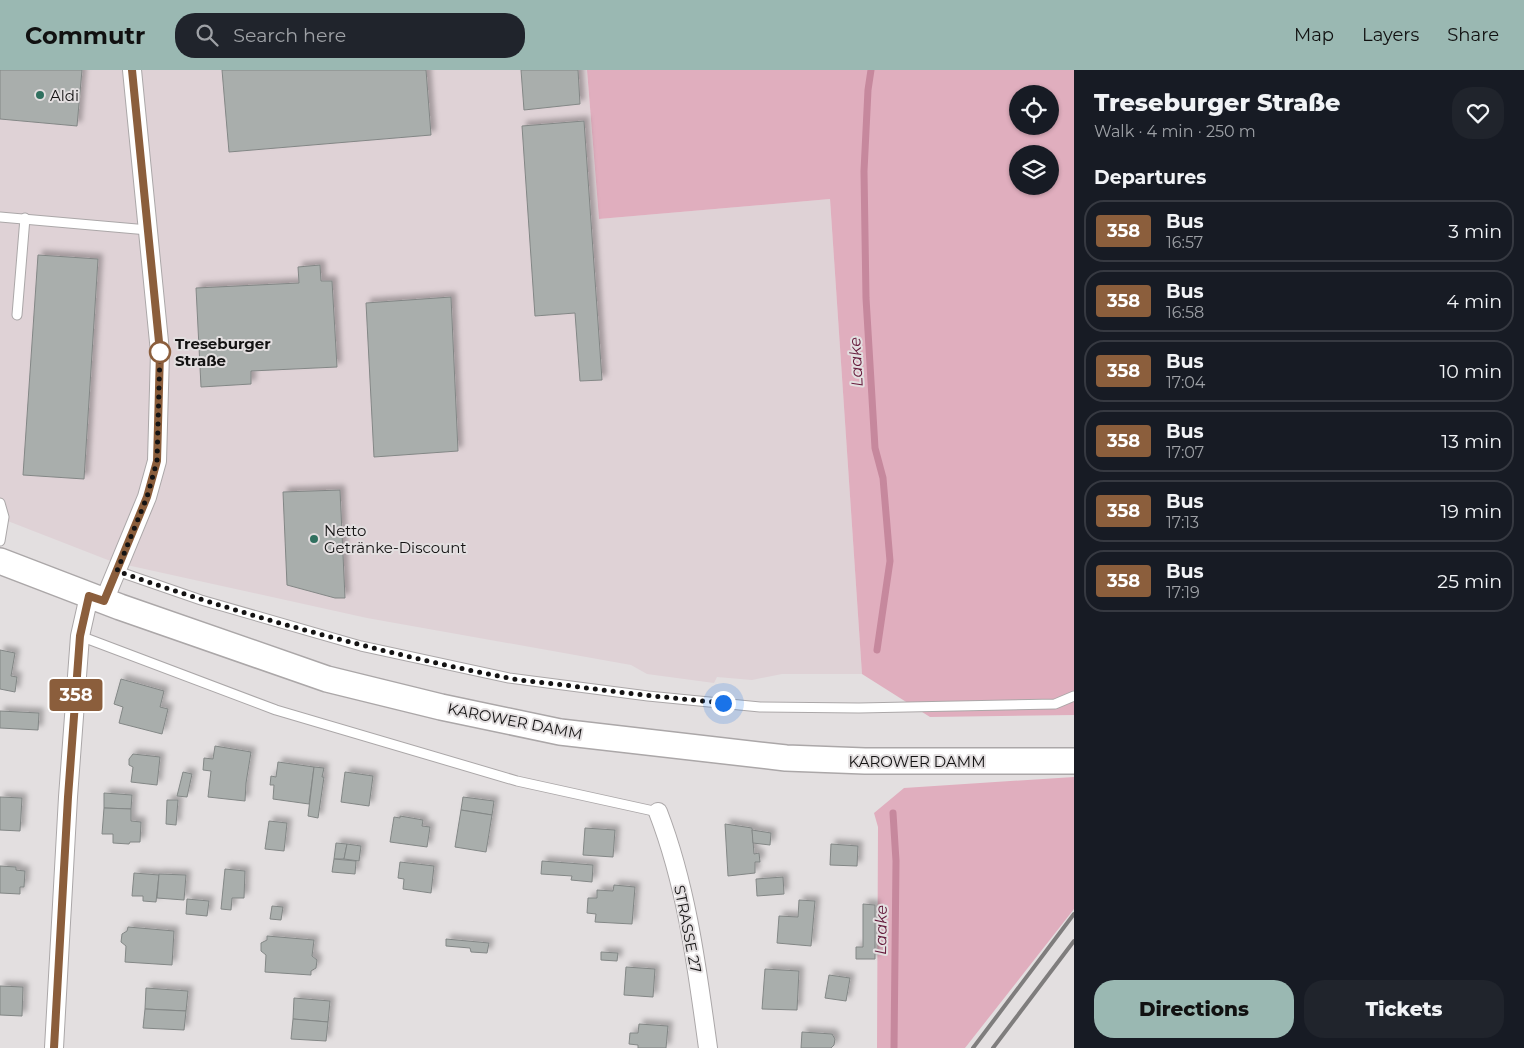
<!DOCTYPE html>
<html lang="en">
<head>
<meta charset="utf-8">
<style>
	:root { --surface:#171b24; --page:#20242c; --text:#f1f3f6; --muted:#9ea1a6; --line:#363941; --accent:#9ab8b2 }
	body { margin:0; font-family:Montserrat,sans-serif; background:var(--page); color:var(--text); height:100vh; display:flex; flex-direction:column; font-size:19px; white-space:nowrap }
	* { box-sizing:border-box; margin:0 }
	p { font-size:16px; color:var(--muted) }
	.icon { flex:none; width:28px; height:28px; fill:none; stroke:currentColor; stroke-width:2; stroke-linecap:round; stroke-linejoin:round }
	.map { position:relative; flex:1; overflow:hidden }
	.drawer { display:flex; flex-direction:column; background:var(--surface); width:450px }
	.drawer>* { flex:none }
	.badge { padding:0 10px; border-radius:4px; font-size:18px; line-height:32px }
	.controls { position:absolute; left:1009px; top:15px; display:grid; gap:10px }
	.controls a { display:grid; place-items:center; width:50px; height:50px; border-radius:50%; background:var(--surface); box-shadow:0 1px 4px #0004; font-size:25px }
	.you { position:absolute; width:25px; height:25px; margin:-12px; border:4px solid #fff; border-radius:50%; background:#1a73e8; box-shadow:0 0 0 8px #1a73e833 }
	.map>.badge { position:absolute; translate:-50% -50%; box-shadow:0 0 0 2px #fff }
	h2 { padding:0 20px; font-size:19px; line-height:45px }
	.round { display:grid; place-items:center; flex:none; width:52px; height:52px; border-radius:20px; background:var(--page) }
	.summary { display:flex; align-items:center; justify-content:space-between; height:85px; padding:0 20px }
	h1 { font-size:24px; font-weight:800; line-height:38px }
	.cta { display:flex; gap:10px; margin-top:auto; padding:10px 20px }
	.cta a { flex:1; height:58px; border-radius:20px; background:var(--accent); color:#111; font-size:20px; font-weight:800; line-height:58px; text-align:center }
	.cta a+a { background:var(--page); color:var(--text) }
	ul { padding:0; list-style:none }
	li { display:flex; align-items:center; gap:15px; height:62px; margin:0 10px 8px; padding:0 10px; border:2px solid var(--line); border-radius:20px }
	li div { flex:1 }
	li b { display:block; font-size:19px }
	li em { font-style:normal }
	li .badge { min-width:55px; font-weight:700; text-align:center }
	header { display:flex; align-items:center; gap:30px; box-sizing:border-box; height:70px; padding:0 25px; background:var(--accent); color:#111 }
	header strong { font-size:24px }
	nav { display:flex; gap:28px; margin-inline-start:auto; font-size:18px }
	.search { width:350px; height:45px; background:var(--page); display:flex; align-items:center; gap:12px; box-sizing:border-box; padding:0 18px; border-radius:20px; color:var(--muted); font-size:19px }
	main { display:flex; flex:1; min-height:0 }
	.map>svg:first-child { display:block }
</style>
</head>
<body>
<header>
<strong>Commutr</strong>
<div class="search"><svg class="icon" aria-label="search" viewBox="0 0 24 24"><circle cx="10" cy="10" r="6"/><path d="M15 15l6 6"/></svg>Search here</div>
<nav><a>Map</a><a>Layers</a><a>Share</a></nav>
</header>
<main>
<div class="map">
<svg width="1074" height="978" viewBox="0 0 1074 978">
	<defs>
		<filter id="shadow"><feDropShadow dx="4.5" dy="-4.5" stdDeviation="2.5" flood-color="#0004"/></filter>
	</defs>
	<rect width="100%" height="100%" fill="#e3dfe0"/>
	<!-- built -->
	<path fill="#dfd2d6" d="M 0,0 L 587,0 L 599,149 L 830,129 L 862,604 L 782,604 L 752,610 L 717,607 L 714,613 L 647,604 L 631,595 L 367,548 L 113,492 L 0,448 Z"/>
	<!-- grass -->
	<g fill="#e0aebe" fill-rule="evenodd">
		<path d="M 587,0 L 1074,0 L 1074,645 L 930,647 L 862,604 L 830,129 L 599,149 ZM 1018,24 L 1050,24 L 1050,56 L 1018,56 ZM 1018,84 L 1050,84 L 1050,116 L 1018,116 Z"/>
		<path d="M 1074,707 L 1074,839 L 965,978 L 877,978 L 878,757 L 874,743 L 904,718 Z"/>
	</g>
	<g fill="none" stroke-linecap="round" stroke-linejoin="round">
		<!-- stream -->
		<g stroke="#c6889d" stroke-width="7">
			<path d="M 871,0 L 868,20 L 864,101 L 866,228 L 875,378 L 883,408 L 890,491 L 877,580"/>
			<path d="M 893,743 L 896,791 L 894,978"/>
		</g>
	</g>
	<!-- building -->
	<g fill="#a9aeac" stroke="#838786" filter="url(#shadow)">
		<path d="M 0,0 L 82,0 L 77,56 L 0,49 Z"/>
		<path d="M 222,0 L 426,0 L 431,65 L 229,82 Z"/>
		<path d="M 521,0 L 578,0 L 580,34 L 524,40 Z"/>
		<path d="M 584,51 L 602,310 L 580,311 L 575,243 L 535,246 L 522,56 Z"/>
		<path d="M 38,185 L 98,189 L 84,409 L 23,405 Z"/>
		<path d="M 320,195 L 321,211 L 332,211 L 337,297 L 251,301 L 251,314 L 201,317 L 196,218 L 299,213 L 298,197 Z"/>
		<path d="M 451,227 L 458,381 L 374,387 L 366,233 Z"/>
		<path d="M 340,420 L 345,528 L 335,528 L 287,515 L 283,422 Z"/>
		<path d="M 0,580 L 15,583 L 11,606 L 17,607 L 15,622 L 0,619 Z"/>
		<path d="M 121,609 L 164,621 L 160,637 L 168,639 L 162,664 L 119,653 L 123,637 L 114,634 Z"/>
		<path d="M 0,641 L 39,643 L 38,660 L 0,658 Z"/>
		<path d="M 215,676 L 251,682 L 246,713 L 245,731 L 208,727 L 211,701 L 203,700 L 204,688 L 213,689 Z"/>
		<path d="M 133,684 L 160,687 L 157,715 L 131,712 L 133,697 L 129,695 L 129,689 Z"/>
		<path d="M 278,692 L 314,697 L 309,734 L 273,729 L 274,715 L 270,715 L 271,706 L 276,707 Z"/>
		<path d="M 314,697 L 324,698 L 322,707 L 324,707 L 318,748 L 308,746 Z"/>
		<path d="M 183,702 L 192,704 L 187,727 L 177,726 Z"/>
		<path d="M 345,702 L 373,706 L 369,736 L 341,732 Z"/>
		<path d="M 104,723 L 132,725 L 131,739 L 104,738 Z"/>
		<path d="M 0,727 L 22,728 L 20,761 L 0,760 Z"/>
		<path d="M 463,727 L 494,731 L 492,745 L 461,740 Z"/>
		<path d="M 167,730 L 178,730 L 176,755 L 166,754 Z"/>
		<path d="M 104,738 L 131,739 L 131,751 L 141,752 L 140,772 L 130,772 L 129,774 L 113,773 L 113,764 L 102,764 Z"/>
		<path d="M 461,740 L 492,745 L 486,782 L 455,777 Z"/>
		<path d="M 400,746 L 423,750 L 422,756 L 430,757 L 427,777 L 390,772 L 394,747 L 400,748 Z"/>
		<path d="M 269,751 L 287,753 L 284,781 L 265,779 Z"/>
		<path d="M 725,754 L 752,758 L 754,784 L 759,783 L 760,792 L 755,792 L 755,803 L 728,806 Z"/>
		<path d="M 585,758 L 615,760 L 613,787 L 583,785 Z"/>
		<path d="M 752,760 L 771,763 L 770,775 L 753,773 Z"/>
		<path d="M 336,773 L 347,774 L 344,789 L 334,789 Z"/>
		<path d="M 347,774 L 361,776 L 359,791 L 344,789 Z"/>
		<path d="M 831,774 L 858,776 L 857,796 L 830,795 Z"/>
		<path d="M 334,789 L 356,791 L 355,804 L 332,802 Z"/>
		<path d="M 542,791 L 593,795 L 592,812 L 571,810 L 572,806 L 541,804 Z"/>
		<path d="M 400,792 L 434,796 L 431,823 L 403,819 L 404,809 L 398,808 Z"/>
		<path d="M 0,796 L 16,797 L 16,800 L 25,801 L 24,817 L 20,817 L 20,824 L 0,823 Z"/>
		<path d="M 225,799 L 245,801 L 244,828 L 232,828 L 231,840 L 221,839 Z"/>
		<path d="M 134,803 L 159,805 L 156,832 L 143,831 L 143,826 L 132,826 Z"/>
		<path d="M 159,804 L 186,805 L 184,830 L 157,828 Z"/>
		<path d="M 783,807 L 784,824 L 757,826 L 756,809 Z"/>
		<path d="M 614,815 L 635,817 L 632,854 L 595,852 L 596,844 L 587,843 L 588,828 L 597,828 L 597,820 L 613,821 Z"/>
		<path d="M 187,829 L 209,831 L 207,846 L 186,844 Z"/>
		<path d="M 799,830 L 815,831 L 811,876 L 777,873 L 779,846 L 798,847 Z"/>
		<path d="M 863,834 L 875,835 L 875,889 L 856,889 L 856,877 L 863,877 Z"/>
		<path d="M 272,836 L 283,837 L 281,850 L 270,849 Z"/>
		<path d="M 128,857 L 174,861 L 172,895 L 125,892 L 126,876 L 121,872 L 122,864 L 127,861 Z"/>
		<path d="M 267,866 L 314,870 L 312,886 L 317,890 L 316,898 L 311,901 L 311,905 L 265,902 L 266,885 L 261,881 L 261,873 L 267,870 Z"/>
		<path d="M 446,869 L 489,873 L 487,883 L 471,882 L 470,878 L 446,876 Z"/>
		<path d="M 601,882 L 618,883 L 617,891 L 601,890 Z"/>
		<path d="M 626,897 L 655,899 L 653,927 L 624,925 Z"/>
		<path d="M 765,899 L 799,901 L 797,940 L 762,939 Z"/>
		<path d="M 829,905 L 850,908 L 846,931 L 825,928 Z"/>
		<path d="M 0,916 L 23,917 L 22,946 L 0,945 Z"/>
		<path d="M 146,918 L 188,921 L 186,941 L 145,939 Z"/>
		<path d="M 294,928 L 330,931 L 328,952 L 293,949 Z"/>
		<path d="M 145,939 L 186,941 L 184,960 L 143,958 Z"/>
		<path d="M 293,949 L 328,952 L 326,971 L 291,969 Z"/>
		<path d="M 639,954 L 668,956 L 666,978 L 638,978 L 638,975 L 629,974 L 630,963 L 638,963 Z"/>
		<path d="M 802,962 L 832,964 L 835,969 L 834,975 L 831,978 L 801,978 Z"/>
	</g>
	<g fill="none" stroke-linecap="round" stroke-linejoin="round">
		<!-- lane casing -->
		<g stroke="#aba7a8" stroke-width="11">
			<g id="lane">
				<path d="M 0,147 L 148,160"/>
				<path d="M 17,245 L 25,148"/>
				<path d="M 0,433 L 4,447 L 0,471"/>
				<path d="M 117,501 L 201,530 L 361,576 L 509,608 L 648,626 L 760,637 L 859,638 L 1055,634 L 1074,626"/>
				<path d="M 80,566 L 276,640 L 517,711 L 658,742"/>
			</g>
		</g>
		<!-- street casing -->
		<g stroke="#aba7a8" stroke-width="20">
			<g id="street">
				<path d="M 104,531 L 147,427 L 157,391 L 160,282 L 132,0"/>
				<path d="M 658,742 C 687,817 697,898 708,978"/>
				<path d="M 54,978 L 68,727 L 80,566 L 89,526"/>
			</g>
		</g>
		<!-- secondary casing -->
		<g stroke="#aba7a8" stroke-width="28">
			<path id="secondary" d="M 0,491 L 120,537 L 327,609 L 441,637 L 560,662 L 786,688 L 865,691 L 1074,691"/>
		</g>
		<!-- lane -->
		<use href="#lane" stroke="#fff" stroke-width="9"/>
		<!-- street -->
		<use href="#street" stroke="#fff" stroke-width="18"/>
		<!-- secondary -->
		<use href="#secondary" stroke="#fff" stroke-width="25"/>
		<!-- rail -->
		<g stroke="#7f7d7d" stroke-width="4">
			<path d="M 973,978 L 1074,844"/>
			<path d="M 993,978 L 1074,871"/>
		</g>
	</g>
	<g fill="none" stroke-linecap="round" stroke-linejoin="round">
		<!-- line casing -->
		<g stroke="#fff" stroke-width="11">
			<path id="line" d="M 54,978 L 68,727 L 80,566 L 89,526 L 104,531 L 147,427 L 157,391 L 160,282 L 132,0"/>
		</g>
		<!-- line -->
		<use href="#line" stroke="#8b5e3c" stroke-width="8"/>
		<!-- walk -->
		<path stroke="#141313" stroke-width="5" stroke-dasharray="0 9" d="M 160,282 L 157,391 L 147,427 L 117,501 C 244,546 376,582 508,608 C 529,612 551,613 572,616 C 622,623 672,628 723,633"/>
	</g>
	<!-- markers -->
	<g fill="#30705f" stroke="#e3dfe0" stroke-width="2">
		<circle cx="40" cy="25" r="5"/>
		<circle cx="314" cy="469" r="5"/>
	</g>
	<circle fill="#fff" stroke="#8b5e3c" stroke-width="2.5" cx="160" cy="282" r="10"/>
	<g text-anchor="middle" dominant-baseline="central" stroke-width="4" stroke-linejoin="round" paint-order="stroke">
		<!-- poi labels -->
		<g font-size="15" fill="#141313" stroke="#e3dfe0" text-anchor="start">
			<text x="50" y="25">Aldi</text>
			<text x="324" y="460">Netto<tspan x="324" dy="17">Getränke-Discount</tspan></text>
		</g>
		<!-- stop labels -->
		<g font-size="15" font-weight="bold" fill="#141313" stroke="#e3dfe0" text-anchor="start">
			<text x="175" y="273">Treseburger<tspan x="175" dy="17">Straße</tspan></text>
		</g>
		<!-- street labels -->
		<g font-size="15" fill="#141313" stroke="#e3dfe0">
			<text transform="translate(515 651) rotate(11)">KAROWER DAMM</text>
			<text x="917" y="691">KAROWER DAMM</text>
			<text transform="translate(688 859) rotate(79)">STRASSE 27</text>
		</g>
		<!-- water labels -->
		<g font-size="16" font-style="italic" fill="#64193a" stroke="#e3dfe0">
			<text transform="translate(856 292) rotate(-93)">Laake</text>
			<text transform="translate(881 860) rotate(-89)">Laake</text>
		</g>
	</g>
</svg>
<div class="controls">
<a><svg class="icon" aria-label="locate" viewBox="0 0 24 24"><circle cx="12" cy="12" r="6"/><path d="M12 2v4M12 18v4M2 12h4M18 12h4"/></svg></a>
<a><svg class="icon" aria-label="layers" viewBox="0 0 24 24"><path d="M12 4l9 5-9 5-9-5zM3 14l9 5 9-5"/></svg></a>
</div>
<div class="you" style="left:723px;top:633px"></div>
<b class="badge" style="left:76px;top:625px;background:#8b5e3c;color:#fff">358</b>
</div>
<section class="drawer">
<div class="summary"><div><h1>Treseburger Straße</h1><p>Walk · 4 min · 250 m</p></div><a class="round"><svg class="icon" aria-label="heart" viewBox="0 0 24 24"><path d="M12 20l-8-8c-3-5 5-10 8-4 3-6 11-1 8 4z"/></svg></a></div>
<h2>Departures</h2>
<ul>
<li><span class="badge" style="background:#8b5e3c;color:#fff">358</span><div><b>Bus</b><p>16:57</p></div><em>3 min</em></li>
<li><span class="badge" style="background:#8b5e3c;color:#fff">358</span><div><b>Bus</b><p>16:58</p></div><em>4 min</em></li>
<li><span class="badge" style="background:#8b5e3c;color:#fff">358</span><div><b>Bus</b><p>17:04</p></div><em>10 min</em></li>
<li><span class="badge" style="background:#8b5e3c;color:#fff">358</span><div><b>Bus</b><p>17:07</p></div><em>13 min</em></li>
<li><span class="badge" style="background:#8b5e3c;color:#fff">358</span><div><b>Bus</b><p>17:13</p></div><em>19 min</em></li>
<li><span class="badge" style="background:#8b5e3c;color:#fff">358</span><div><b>Bus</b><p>17:19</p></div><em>25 min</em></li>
</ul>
<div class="cta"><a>Directions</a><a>Tickets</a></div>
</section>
</main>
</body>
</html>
